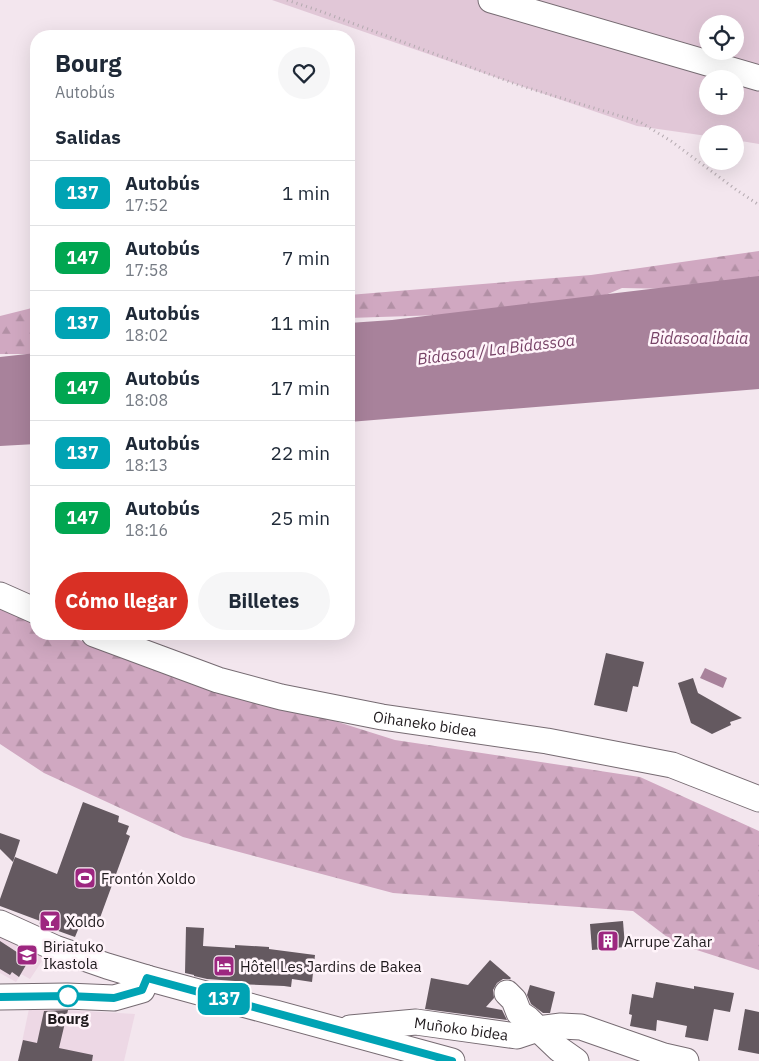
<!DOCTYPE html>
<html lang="es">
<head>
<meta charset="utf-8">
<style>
	:root { --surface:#fff; --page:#f6f6f7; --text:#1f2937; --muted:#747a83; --line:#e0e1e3; --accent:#d93025 }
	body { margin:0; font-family:"IBM Plex Sans",sans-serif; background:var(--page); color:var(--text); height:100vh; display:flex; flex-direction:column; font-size:19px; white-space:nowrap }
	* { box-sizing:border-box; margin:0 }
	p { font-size:16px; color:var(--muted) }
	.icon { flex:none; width:28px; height:28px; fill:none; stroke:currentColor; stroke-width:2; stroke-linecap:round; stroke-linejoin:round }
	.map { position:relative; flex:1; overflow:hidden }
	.panel { position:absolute; left:30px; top:30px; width:325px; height:610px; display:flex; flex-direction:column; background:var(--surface); border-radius:20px; box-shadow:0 5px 20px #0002 }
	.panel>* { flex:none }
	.badge { padding:0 10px; border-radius:8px; font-size:18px; line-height:32px }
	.fabs { position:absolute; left:699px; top:15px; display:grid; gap:10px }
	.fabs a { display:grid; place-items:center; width:45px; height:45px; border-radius:50%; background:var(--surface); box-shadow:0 5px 20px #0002; font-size:25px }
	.map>.badge { position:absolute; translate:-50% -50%; box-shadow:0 0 0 2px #fff }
	h2 { padding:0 25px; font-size:19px; line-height:45px }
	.round { display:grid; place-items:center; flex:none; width:52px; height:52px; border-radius:26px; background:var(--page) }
	.overview { display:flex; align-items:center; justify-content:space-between; height:85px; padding:0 25px }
	h1 { font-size:24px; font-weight:700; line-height:38px }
	.cta { display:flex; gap:10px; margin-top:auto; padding:10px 25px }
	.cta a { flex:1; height:58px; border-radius:30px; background:var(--accent); color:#fff; font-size:20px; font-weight:700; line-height:58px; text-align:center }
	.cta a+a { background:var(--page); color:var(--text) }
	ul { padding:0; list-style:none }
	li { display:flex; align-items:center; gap:15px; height:65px; padding:0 25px; border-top:1px solid var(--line) }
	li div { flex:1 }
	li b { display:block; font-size:19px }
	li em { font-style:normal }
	li .badge { min-width:55px; font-weight:700; text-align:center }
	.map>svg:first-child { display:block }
</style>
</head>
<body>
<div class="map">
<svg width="759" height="1061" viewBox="0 0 759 1061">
	<defs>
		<pattern id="forest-firs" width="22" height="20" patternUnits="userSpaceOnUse" patternTransform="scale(1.25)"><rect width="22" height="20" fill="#d0a8c1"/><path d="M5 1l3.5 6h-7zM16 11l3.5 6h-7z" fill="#b290a5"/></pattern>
	</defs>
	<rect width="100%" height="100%" fill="#f3e6ee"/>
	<!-- built -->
	<g fill="#edd8e5">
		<path d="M 0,930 L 55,957 L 42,961 L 30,979 L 21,974 L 16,982 L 0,973 Z"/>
		<path d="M 29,1009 L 68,1010 L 135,1014 L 124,1061 L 18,1061 Z"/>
	</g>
	<!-- green -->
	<path fill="#e1c7d7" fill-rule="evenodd" d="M 272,0 L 759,0 L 759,144 L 735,140 L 735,134 L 708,134 L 707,136 L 637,126 ZM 708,24 L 735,24 L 735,51 L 708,51 ZM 708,79 L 735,79 L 735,106 L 708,106 Z"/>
	<!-- forest -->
	<g fill="url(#forest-firs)">
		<path d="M 759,251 L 759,280 L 725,290 L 622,288 L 568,311 L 349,318 L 349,295 L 591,275 Z"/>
		<path d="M 36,307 L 36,354 L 0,354 L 0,316 Z"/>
		<path d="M 0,609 L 36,624 L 36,634 L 60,634 L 395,740 L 640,777 L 759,831 L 759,970 L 675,943 L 633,911 L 393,893 L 183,837 L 44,773 L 0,744 Z"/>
	</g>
	<!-- water -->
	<g fill="#a8829b">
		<path d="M 759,276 L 759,389 L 349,422 L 349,323 L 392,320 Z"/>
		<path d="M 36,353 L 36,444 L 0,446 L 0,357 Z"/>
		<path d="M 705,668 L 727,678 L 723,688 L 700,678 Z"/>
	</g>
	<!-- building -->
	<g fill="#645960">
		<path d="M 606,653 L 644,662 L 638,687 L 633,686 L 627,712 L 594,705 Z"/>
		<path d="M 693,678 L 698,693 L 742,718 L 730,722 L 731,725 L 712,734 L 691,723 L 678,683 Z"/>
		<path d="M 83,802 L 119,816 L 118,822 L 129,826 L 126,834 L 130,836 L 97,926 L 82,920 L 75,937 L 39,924 L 40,921 L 0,906 L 0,899 L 15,857 L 57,874 Z"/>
		<path d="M 0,833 L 20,840 L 13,862 L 0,849 Z"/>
		<path d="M 623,921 L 625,947 L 592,950 L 590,924 Z"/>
		<path d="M 186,927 L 204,928 L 203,946 L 235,948 L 235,945 L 269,947 L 269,949 L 315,955 L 312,982 L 292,979 L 291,987 L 284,986 L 235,984 L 235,981 L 207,979 L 194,976 L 194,975 L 185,973 Z"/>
		<path d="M 0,941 L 29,960 L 19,977 L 12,972 L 10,975 L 0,969 Z"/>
		<path d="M 490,960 L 511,978 L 510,979 L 503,979 L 497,983 L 493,990 L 494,998 L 486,1007 L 502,1010 L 507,1020 L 425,1009 L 431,978 L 468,985 Z"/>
		<path d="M 656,982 L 694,989 L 694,986 L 734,993 L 730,1012 L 714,1009 L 708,1041 L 685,1037 L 687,1026 L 657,1020 L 656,1031 L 630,1026 L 632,1015 L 629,1014 L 632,994 L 653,998 Z"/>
		<path d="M 530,985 L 555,992 L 550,1013 L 543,1013 L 531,1004 L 527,995 Z"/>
		<path d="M 745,1009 L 759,1012 L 759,1054 L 738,1050 Z"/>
		<path d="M 68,1010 L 59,1048 L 93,1055 L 92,1061 L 18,1061 L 23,1040 L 37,1043 L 44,1011 Z"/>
	</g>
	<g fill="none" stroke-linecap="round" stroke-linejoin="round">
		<!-- minor casing -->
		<g stroke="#766b72" stroke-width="27">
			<g id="minor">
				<path d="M 491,0 L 759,78"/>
				<path d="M 0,595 L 36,611"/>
				<path id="s1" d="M 94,634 L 218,680 L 281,697 L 382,717 L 547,741 L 672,765 L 759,799"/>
				<path d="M 0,923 L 55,948 L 107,966 L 147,978 L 452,1061"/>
				<path d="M 507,993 L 514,1000 L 519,1013 L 528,1019 L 538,1029 L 561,1026 L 581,1027 L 664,1056 L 686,1061"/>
				<path d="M 0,997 L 67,996 L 114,998 L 142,990 L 147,978"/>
				<path id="s2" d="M 350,1028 L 416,1022 L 517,1036 L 538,1029 L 559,1049 L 576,1061"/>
			</g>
		</g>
		<!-- path -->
		<path stroke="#b3a9af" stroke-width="3" stroke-dasharray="1 4" stroke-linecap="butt" d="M 287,0 L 317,10 L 518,85 L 640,122 L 671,141 L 738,191 L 759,205"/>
		<!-- minor -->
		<use href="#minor" stroke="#fff" stroke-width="25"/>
	</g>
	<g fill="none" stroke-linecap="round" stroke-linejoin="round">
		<!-- line casing -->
		<g stroke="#fff" stroke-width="11">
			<path id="line" d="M 0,997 L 68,996 L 114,998 L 142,990 L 147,978 L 452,1061"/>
		</g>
		<!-- line -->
		<use href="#line" stroke="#00a3b4" stroke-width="8"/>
	</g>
	<!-- icons -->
	<defs>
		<g id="stadium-square" transform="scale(1.125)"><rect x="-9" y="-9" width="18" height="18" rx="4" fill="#9d2780" stroke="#fff4fa"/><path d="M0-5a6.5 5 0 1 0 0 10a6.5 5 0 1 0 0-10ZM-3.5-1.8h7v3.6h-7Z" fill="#fff"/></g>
		<g id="bar-square" transform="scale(1.125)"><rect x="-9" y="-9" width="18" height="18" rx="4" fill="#9d2780" stroke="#fff4fa"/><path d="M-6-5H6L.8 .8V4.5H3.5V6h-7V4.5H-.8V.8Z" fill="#fff"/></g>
		<g id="building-square" transform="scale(1.125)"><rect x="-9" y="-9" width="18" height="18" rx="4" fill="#9d2780" stroke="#fff4fa"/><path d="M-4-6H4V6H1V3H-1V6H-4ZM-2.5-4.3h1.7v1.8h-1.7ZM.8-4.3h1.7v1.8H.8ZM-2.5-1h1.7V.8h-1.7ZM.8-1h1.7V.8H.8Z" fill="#fff"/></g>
		<g id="school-square" transform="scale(1.125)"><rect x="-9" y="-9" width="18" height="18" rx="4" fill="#9d2780" stroke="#fff4fa"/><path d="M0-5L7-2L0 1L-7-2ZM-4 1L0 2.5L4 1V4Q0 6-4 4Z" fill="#fff"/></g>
		<g id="hotel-square" transform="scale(1.125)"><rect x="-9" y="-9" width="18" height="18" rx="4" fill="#9d2780" stroke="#fff4fa"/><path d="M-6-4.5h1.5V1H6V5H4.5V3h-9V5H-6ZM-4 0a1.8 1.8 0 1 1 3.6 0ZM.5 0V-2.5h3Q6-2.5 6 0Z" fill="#fff"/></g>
	</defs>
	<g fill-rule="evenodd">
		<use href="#stadium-square" x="85" y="878"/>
		<use href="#bar-square" x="50" y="921"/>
		<use href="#building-square" x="608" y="941"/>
		<use href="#school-square" x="27" y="955"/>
		<use href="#hotel-square" x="224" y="966"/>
	</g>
	<!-- markers -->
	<circle fill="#fff" stroke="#00a3b4" stroke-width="2.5" cx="68" cy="996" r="10"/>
	<g text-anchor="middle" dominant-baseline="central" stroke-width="5" stroke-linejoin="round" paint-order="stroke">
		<!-- street labels -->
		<g font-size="15" fill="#1f1a1d" stroke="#fff4fa">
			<text stroke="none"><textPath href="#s1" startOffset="344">Oihaneko bidea</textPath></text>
			<text stroke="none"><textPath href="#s2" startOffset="112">Muñoko bidea</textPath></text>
		</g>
		<!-- poi labels -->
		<g font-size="15" fill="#1f1a1d" stroke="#fff4fa" text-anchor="start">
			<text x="101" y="878">Frontón Xoldo</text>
			<text x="66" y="921">Xoldo</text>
			<text x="624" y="941">Arrupe Zahar</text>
			<text x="43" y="946">Biriatuko<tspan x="43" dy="17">Ikastola</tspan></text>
			<text x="240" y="966">Hôtel Les Jardins de Bakea</text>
		</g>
		<!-- stop labels -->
		<g font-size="15" font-weight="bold" fill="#1f1a1d" stroke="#fff4fa">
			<text x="68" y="1018">Bourg</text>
		</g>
		<!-- water labels -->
		<g font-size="16" font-style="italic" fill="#774266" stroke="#fff4fa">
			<text x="699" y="338">Bidasoa ibaia</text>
			<text transform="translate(496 349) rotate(-7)">Bidasoa / La Bidassoa</text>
		</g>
	</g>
</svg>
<div class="fabs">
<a><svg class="icon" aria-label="locate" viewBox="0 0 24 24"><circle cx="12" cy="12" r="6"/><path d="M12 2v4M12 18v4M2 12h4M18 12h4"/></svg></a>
<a>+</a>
<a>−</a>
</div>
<b class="badge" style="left:224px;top:999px;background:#00a3b4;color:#fff">137</b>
<section class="panel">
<div class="overview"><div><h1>Bourg</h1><p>Autobús</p></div><a class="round"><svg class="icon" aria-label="heart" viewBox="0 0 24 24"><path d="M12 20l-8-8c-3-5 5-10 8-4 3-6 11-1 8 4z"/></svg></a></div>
<h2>Salidas</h2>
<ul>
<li><span class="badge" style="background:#00a3b4;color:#fff">137</span><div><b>Autobús</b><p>17:52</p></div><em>1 min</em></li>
<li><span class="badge" style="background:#00a651;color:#fff">147</span><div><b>Autobús</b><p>17:58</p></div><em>7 min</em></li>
<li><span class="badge" style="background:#00a3b4;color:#fff">137</span><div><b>Autobús</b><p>18:02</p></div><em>11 min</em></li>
<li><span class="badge" style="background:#00a651;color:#fff">147</span><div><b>Autobús</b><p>18:08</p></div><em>17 min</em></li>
<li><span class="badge" style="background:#00a3b4;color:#fff">137</span><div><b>Autobús</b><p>18:13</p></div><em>22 min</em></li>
<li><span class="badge" style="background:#00a651;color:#fff">147</span><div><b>Autobús</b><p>18:16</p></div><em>25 min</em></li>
</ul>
<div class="cta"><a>Cómo llegar</a><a>Billetes</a></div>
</section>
</div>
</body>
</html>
